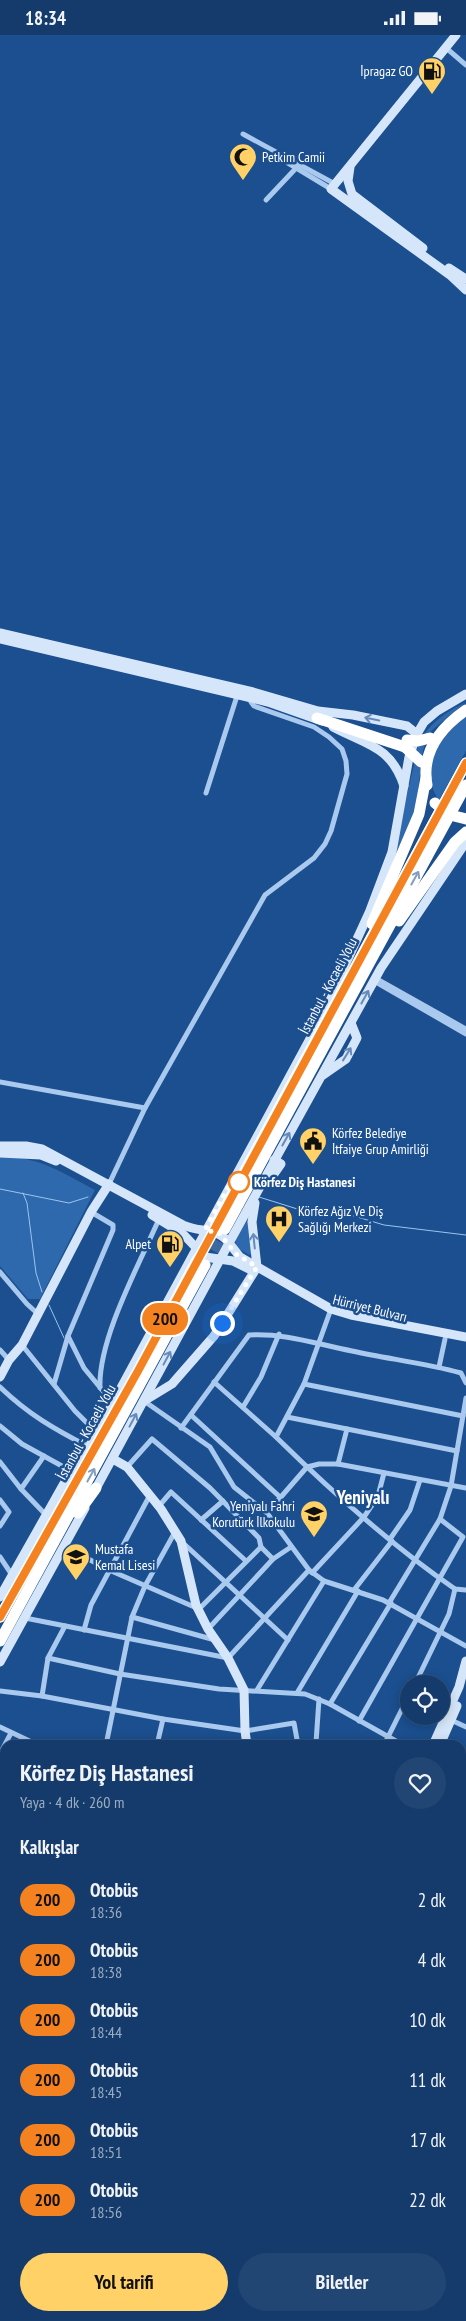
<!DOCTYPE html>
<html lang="tr">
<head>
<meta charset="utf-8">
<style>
	:root { --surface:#143b6b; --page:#214673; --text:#f1f3f6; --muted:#9dadc1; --line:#33557e; --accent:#ffd166 }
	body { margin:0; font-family:"PT Sans Narrow",sans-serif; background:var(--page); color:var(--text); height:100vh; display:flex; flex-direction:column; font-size:19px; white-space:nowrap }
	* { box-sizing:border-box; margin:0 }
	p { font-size:16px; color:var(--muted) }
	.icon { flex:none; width:28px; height:28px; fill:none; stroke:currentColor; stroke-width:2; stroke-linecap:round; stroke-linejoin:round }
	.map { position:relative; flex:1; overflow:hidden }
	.drawer { position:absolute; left:0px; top:1705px; width:466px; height:581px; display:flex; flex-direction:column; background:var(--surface); border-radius:15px 15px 0 0; box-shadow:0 2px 12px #0003,0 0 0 1px var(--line) }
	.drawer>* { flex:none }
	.badge { padding:0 10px; border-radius:16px; font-size:18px; line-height:32px }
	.fabs { position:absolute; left:400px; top:1640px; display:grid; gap:10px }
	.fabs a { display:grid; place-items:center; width:50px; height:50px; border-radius:50%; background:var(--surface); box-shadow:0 2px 12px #0003,0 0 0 1px var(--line); font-size:25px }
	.you { position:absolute; width:25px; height:25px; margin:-12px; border:4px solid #fff; border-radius:50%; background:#1a73e8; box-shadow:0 0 0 8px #1a73e833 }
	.map>.badge { position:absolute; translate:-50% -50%; box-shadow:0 0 0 2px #fff }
	h2 { padding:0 20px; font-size:19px; line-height:45px }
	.round { display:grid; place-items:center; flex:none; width:52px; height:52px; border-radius:26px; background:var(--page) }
	.summary { display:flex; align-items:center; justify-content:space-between; height:85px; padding:0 20px }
	h1 { font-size:24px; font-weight:600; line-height:38px }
	.action { display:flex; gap:10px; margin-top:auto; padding:10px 20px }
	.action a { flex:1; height:58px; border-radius:30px; background:var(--accent); color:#111; font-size:20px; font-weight:600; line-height:58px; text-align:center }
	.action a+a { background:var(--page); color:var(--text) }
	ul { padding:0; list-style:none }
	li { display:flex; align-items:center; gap:15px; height:60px; padding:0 20px }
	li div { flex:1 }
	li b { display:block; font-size:19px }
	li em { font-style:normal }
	li .badge { min-width:55px; font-weight:700; text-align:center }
	.status { display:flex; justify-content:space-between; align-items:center; height:35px; padding:0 25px; background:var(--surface); direction:ltr }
	.status svg { height:14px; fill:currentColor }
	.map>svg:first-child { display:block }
</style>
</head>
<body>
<div class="status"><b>18:34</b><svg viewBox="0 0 49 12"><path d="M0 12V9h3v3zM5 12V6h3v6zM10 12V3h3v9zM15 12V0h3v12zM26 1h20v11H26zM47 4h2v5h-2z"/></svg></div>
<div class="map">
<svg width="466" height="2286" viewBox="0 0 466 2286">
	<rect width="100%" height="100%" fill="#1b4f8f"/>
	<!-- green -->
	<g fill="#2e69ad">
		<path d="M 466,667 L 431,696 L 423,715 L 416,774 L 369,878 L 395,812 L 419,708 C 429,688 446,677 466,667 Z"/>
		<path d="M 466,682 L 466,716 L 439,765 C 418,737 439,697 466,682 Z"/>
		<path d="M 0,1122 C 39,1121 61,1137 95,1155 L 40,1264 L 28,1264 L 0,1231 Z"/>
		<path d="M 249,1183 L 252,1219 L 249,1220 L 236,1212 L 235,1204 Z"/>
		<path d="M 41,2281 L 111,2281 L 110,2286 L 40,2286 Z"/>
	</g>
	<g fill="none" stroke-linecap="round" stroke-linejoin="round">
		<!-- stream -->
		<g stroke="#9cc4f0" stroke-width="1">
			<path d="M 0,1154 L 69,1168 L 88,1162"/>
			<path d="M 23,1158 L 27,1168 L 36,1238 L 42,1257"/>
			<path d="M 259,1162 L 307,1177 L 354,1181 L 384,1190 L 466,1200"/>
			<path d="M 49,1270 L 64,1303"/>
		</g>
		<!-- river -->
		<g stroke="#3c6290" stroke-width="9">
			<path d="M 0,1854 L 5,1859"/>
			<path d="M 461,2232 L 466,2232"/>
		</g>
		<!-- highway-tunnel -->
		<g stroke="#3d69a0" stroke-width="11" stroke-dasharray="11 5.5" stroke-linecap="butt">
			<path d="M 197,1225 L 216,1189"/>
			<path d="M 205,1230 L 225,1194"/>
		</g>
		<!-- street -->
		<g stroke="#a9c9ee" stroke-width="5">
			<path d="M 445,12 L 466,30"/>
			<path d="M 243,99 L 335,149"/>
			<path d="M 288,128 L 331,154"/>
			<path d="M 266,165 L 299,130"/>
			<path d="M 206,758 L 237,661"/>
			<path d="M 375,943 L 466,994"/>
			<path d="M 374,946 L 466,999"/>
			<path d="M 0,1047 L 145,1073"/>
			<path d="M 109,1149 L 145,1073 L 265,860 L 314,823 L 325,809 L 331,796 L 347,739 L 346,726 L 342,714 L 329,702 L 314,692 L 254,671 L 251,667 L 252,662"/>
			<path d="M 0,1237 L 27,1269 L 38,1279"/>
			<path d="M 331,1274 L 304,1349 L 276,1402 C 332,1457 391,1510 455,1554 L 466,1555"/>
			<path d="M 68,1301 L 84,1333 L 112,1367"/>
			<path d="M 22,1310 L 75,1376 L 96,1397"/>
			<path d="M 0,1315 L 9,1325"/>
			<path d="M 439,1332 L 445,1304"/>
			<path d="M 214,1347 L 276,1402"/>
			<path d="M 54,1349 L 68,1301 L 113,1195 L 113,1190 L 91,1177"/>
			<path d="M 304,1349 L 463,1381"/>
			<path d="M 0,1352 C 28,1379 54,1394 89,1412"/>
			<path d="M 100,1353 C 98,1304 139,1230 159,1184"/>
			<path d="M 144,1366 L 210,1412 L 234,1452 L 267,1478 L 309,1535 L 324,1546 L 383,1565 L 466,1611"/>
			<path d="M 243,1372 L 261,1342 L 279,1299"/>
			<path d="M 191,1380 L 280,1462"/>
			<path d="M 287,1382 L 457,1416"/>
			<path d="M 0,1391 L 22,1409 L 71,1436"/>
			<path d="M 181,1393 L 249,1300 C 286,1298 316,1309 352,1316 C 388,1324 425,1328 461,1338 L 466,1348"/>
			<path d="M 0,1427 L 21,1454 L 46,1480"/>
			<path d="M 338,1429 L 347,1394"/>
			<path d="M 127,1432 L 152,1404 L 210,1453 L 259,1503 L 261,1512 L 273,1524"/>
			<path d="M 21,1454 L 44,1421"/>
			<path d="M 0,1465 L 9,1477 L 0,1491"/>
			<path d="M 159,1471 L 171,1457 L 246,1526"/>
			<path d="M 267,1478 L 307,1432 L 319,1429 L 338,1429 L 466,1453"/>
			<path d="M 201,1485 L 223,1466"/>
			<path d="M 390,1504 L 410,1475 L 420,1445"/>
			<path d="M 182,1507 L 288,1605"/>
			<path d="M 64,1511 L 109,1535 L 199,1574 L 261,1512"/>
			<path d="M 0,1522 L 12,1540"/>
			<path d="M 312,1538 L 364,1482 L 378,1461 L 384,1438"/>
			<path d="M 354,1555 L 392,1506"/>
			<path d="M 389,1568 L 440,1484 L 451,1451 L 466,1363"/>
			<path d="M 132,1582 L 215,1605"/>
			<path d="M 25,1583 L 228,1623 L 309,1535"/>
			<path d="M 208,1594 L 273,1524 L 291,1512"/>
			<path d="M 84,1595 L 91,1570 L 150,1460"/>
			<path d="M 48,1623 L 120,1639 L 219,1654 L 305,1659 L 330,1669 L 403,1710"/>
			<path d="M 415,1649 L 449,1579 L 455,1554"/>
			<path d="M 257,1655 L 324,1546"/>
			<path d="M 0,1656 L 42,1661 L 163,1684 L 245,1696 L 294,1688 L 298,1710"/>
			<path d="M 297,1658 L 358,1556"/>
			<path d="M 42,1661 L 48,1623 L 65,1591"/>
			<path d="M 330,1669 L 391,1568"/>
			<path d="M 451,1685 L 466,1692"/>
			<path d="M 359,1686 L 463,1502 L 440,1484"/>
			<path d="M 0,1692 L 38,1710"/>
			<path d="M 316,1708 L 319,1664"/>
			<path d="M 106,1710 L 132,1582 L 145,1551 L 175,1497"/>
			<path d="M 157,1710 L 163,1684"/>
			<path d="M 296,1710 L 316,1707 L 356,1710"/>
			<path d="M 384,1710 L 409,1660"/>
			<path d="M 0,1719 L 11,1698"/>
			<path d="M 461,1738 L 466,1740"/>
			<path d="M 461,1816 L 466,1816"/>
			<path d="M 0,1823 L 5,1826"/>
			<path d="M 0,1840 L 5,1832"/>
			<path d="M 0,1847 L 5,1850"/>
			<path d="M 0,1864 L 5,1868"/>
			<path d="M 461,1871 L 466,1839"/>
			<path d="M 461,1919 L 466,1919"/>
			<path d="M 0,2002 L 5,2005"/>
			<path d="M 461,2012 L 466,2063"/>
			<path d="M 0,2045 L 5,2048"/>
			<path d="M 461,2073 L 466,2073"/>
			<path d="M 0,2103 L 5,2093"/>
			<path d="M 461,2112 L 466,2112"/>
			<path d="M 461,2146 L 466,2147"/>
			<path d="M 0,2225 L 5,2229"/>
			<path d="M 461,2227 L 466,2227"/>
			<path d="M 461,2240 L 466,2240"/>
			<path d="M 0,2264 L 5,2267"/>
			<path d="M 321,2281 L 344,2286"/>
			<path d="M 232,2286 L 234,2281"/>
			<path d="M 250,2286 L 251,2281"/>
			<path d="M 430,2286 L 432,2281"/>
		</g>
		<!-- secondary -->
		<g stroke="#d6e6fa" stroke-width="9">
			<path d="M 456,0 L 331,154 L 450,240 L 466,255"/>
			<path d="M 350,132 L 348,146 L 352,159 L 423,213"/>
			<path d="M 449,233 L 466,244"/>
			<path d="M 0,598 L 253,657 L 318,676 L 353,680 L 407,691 L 417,699"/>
			<path d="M 0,604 L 268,667 L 322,686"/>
			<path d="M 333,692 C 367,710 391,711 404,751"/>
			<path d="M 466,807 L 381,933 L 229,1208 L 240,1222 L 331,1274 L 351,1280 L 466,1302"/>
			<path d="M 323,1040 L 346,1024 L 357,1003 L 351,988"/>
			<path d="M 0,1111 L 26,1111 L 42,1114 L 183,1190 C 200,1198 217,1192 229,1208 L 94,1457"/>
			<path d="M 0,1118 L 41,1120 L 56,1126"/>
			<path d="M 267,1149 L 281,1129 L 274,1125"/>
			<path d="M 152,1180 L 183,1199 L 205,1222 L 233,1226 L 253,1236"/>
			<path d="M 0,1342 L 9,1325 L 22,1310 L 91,1177 L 109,1149"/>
			<path d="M 144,1366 L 172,1349 L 214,1301 L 254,1237 L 257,1232 L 252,1187 L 255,1168"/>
			<path d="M 113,1424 L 127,1432 L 161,1474 L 181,1506 L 196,1570 L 208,1594 L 228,1623 L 244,1655 L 245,1696 L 247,1710"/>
			<path d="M 0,1562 L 71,1436 L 89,1412 L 317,991 L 369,878 L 392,817 L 409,722 L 417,699 L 424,687 L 437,676 L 466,659"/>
			<path d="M 0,1627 L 85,1473"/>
			<path d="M 433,1710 L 459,1652 L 466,1626"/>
			<path d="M 440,1710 L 457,1671"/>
			<path d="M 0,2145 L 5,2148"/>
			<path d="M 461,2181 L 466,2182"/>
			<path d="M 34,2286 L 35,2281"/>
			<path d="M 292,2286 L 293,2281"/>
			<path d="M 300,2286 L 301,2281"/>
		</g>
		<!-- primary -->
		<path stroke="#f0f6ff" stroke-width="9" d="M 0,1941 L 5,1945"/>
		<!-- highway -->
		<g stroke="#fff" stroke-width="11">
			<path d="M 317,683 L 405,712"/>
			<path d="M 427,750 C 421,717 440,693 466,675"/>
			<path d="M 399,886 L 455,807 L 466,797"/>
			<path d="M 372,889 L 419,779 L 426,743"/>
			<path d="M 216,1189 L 466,728"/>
			<path d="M 225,1194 L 466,750"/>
			<path d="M 78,1478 L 96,1453"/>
			<path d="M 0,1582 L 138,1336 L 197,1225"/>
			<path d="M 0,1606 L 205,1230"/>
		</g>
		<!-- highway-bridge -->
		<g stroke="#fff" stroke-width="11">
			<path d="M 407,705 L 418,706 L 430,703"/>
			<path d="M 405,712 L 421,727"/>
			<path d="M 435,768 L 450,780 L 466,784"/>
		</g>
	</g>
	<!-- one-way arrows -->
	<defs><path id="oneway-shaft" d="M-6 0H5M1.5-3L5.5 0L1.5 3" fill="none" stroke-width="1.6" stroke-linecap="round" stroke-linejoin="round" transform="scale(1.25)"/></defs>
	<g stroke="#668bba">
		<use href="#oneway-shaft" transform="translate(372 684) rotate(-169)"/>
		<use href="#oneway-shaft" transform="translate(365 962) rotate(-61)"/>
		<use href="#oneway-shaft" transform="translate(347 1019) rotate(-58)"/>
		<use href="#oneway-shaft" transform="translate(286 1104) rotate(-61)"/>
		<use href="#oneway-shaft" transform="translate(254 1206) rotate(-96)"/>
		<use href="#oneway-shaft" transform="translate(167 1323) rotate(-62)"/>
		<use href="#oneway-shaft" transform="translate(133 1385) rotate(-62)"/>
	</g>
	<g stroke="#829ec1">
		<use href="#oneway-shaft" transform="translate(415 843) rotate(-61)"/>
		<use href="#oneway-shaft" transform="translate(91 1440) rotate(-61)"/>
	</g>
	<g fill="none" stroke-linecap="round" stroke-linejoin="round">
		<!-- line casing -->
		<g stroke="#fff" stroke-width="11">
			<path id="line" d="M 0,1582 L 138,1336 L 466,728"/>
		</g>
		<!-- line -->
		<use href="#line" stroke="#f58220" stroke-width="8"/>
		<!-- walk -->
		<path stroke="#fff" stroke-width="5" stroke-dasharray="0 9" d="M 222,1288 L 257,1232 L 236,1219 L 219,1198 L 205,1195 L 233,1143 L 239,1147"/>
	</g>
	<!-- icons -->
	<defs>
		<g id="fuel-pin" transform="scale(1.4375)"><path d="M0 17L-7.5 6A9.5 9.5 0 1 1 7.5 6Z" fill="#ffd166" stroke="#1b4f8f"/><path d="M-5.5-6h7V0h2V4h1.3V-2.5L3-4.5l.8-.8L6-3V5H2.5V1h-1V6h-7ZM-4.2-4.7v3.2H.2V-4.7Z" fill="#111"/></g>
		<g id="mosque-pin" transform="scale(1.4375)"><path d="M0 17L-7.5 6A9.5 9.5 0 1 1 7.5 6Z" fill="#ffd166" stroke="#1b4f8f"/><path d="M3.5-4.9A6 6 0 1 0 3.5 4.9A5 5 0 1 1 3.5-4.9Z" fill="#111"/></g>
		<g id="civic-pin" transform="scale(1.4375)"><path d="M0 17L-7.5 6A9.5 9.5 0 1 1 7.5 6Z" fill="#ffd166" stroke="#1b4f8f"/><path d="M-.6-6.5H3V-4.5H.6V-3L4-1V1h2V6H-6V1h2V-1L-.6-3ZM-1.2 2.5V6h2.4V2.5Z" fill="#111"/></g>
		<g id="hospital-pin" transform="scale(1.4375)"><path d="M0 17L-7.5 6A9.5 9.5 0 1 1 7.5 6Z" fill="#ffd166" stroke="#1b4f8f"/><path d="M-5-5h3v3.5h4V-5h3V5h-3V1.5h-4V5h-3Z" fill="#111"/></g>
		<g id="school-pin" transform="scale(1.4375)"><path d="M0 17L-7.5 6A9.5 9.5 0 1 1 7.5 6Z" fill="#ffd166" stroke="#1b4f8f"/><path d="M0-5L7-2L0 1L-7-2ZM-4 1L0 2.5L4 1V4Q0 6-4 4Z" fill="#111"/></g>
	</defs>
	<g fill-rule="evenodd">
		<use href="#fuel-pin" x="432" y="36"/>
		<use href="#mosque-pin" x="243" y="122"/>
		<use href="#civic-pin" x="313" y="1106"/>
		<use href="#hospital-pin" x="279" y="1184"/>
		<use href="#fuel-pin" x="170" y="1209"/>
		<use href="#school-pin" x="314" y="1479"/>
		<use href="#school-pin" x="76" y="1522"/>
	</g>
	<!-- markers -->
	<circle fill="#fff" stroke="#f58220" stroke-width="2.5" cx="239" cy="1147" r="10"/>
	<g text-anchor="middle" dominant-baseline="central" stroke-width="5" stroke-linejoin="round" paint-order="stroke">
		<!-- poi labels -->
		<g font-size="14" fill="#fff" stroke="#1b4f8f" text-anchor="start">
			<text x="413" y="36" text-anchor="end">İpragaz GO</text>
			<text x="262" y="122">Petkim Camii</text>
			<text x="332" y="1098">Körfez Belediye<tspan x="332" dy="16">İtfaiye Grup Amirliği</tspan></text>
			<text x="298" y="1176">Körfez Ağız Ve Diş<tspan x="298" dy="16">Sağlığı Merkezi</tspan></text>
			<text x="151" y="1209" text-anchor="end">Alpet</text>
			<text x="295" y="1471" text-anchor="end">Yeniyalı Fahri<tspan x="295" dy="16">Korutürk İlkokulu</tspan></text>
			<text x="95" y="1514">Mustafa<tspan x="95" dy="16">Kemal Lisesi</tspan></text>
		</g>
		<!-- street labels -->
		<g font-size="14" fill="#fff" stroke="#1b4f8f">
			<text transform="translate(328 951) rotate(-62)">İstanbul - Kocaeli Yolu</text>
			<text transform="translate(370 1273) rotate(14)">Hürriyet Bulvarı</text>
			<text transform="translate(86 1397) rotate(-61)">İstanbul - Kocaeli Yolu</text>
		</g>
		<!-- stop labels -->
		<g font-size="14" font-weight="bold" fill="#fff" stroke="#1b4f8f" text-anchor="start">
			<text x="254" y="1147">Körfez Diş Hastanesi</text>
		</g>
		<!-- district labels -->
		<g font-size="19" font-weight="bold" fill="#fff" stroke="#1b4f8f">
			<text x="363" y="1462">Yeniyalı</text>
		</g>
	</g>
</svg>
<div class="fabs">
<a><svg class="icon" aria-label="locate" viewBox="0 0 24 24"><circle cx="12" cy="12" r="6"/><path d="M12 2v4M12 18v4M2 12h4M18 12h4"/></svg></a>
</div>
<div class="you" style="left:222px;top:1288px"></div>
<b class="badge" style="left:165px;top:1284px;background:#f58220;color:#111">200</b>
<section class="drawer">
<div class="summary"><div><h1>Körfez Diş Hastanesi</h1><p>Yaya · 4 dk · 260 m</p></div><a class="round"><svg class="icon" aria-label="heart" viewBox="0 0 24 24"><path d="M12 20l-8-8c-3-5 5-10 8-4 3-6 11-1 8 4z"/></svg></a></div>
<h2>Kalkışlar</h2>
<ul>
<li><span class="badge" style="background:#f58220;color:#111">200</span><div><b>Otobüs</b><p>18:36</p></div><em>2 dk</em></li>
<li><span class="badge" style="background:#f58220;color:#111">200</span><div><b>Otobüs</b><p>18:38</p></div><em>4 dk</em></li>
<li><span class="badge" style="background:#f58220;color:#111">200</span><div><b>Otobüs</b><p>18:44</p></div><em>10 dk</em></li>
<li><span class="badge" style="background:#f58220;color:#111">200</span><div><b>Otobüs</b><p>18:45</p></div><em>11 dk</em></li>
<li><span class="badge" style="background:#f58220;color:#111">200</span><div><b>Otobüs</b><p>18:51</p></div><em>17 dk</em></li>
<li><span class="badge" style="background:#f58220;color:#111">200</span><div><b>Otobüs</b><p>18:56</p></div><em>22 dk</em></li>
</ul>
<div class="action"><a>Yol tarifi</a><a>Biletler</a></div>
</section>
</div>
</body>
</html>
